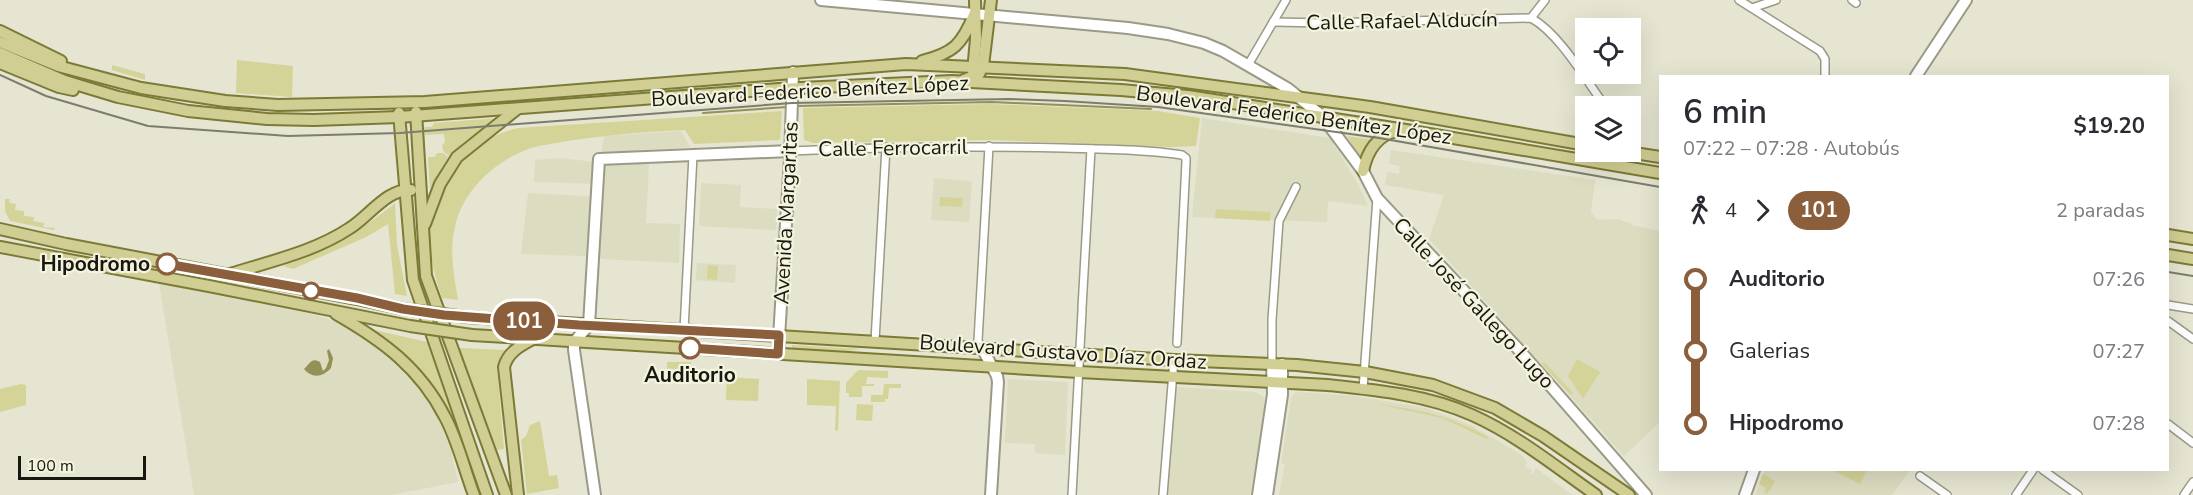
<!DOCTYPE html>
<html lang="es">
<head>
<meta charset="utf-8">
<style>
	:root { --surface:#fff; --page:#f2f2f3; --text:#2b2b33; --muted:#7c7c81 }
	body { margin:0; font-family:"Nunito Sans",sans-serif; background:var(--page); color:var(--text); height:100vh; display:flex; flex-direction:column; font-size:22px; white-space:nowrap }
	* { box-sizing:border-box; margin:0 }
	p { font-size:20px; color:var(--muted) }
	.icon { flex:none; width:33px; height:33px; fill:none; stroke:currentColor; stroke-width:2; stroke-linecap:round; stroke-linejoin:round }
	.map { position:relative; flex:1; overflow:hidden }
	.details { position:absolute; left:1659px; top:75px; width:510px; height:396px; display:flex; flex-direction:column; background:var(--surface); border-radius:0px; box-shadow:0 6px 24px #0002 }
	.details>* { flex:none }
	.badge { padding:0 12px; border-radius:20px; font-size:21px; line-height:39px }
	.controls { position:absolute; left:1575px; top:18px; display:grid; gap:12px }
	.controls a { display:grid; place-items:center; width:66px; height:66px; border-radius:0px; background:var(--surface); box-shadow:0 6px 24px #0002; font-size:30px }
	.scale { position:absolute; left:18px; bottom:15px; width:128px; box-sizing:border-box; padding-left:6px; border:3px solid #181810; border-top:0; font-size:16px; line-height:21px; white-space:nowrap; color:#181810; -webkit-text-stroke:4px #f3f3de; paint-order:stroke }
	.map>.badge { position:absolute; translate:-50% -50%; box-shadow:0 0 0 3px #fff }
	.legs { display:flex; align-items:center; gap:9px; height:66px; padding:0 24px; font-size:20px }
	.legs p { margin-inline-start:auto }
	.overview { display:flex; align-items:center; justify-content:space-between; height:102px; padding:0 24px }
	h1 { font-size:33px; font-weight:600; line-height:45px }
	ul { padding:0 24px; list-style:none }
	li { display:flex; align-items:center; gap:21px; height:72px; font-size:22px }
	li i { display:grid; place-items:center; width:9px; height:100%; margin:0 8px; background:currentColor }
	li i::after { content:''; width:15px; height:15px; margin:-8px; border:4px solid; border-radius:50%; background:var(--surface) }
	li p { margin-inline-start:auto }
	li:first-child i { background:linear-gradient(#0000 50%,currentColor 0) }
	li:last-child i { background:linear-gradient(currentColor 50%,#0000 0) }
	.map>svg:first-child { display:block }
</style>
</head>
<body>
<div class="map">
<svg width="2193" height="495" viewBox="0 0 2193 495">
	<rect width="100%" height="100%" fill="#e5e5d1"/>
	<!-- built -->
	<g fill="#dcdcc0">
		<path d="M 1202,118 L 1330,138 L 1359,186 L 1368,206 L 1328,201 L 1327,222 L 1192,217 Z"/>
		<path d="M 681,131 L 690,147 L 639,150 L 641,164 L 649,164 L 646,223 L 680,224 L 679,263 L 604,259 L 584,256 L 521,254 L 528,193 L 603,197 L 603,184 L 534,182 L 535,160 L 559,158 L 604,163 L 602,145 L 605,136 Z"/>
		<path d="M 1391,150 L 1595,180 L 1591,212 L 1597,220 L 1621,219 L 1621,221 L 1630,223 L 1631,225 L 1660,231 L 1660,422 L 1624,456 L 1429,239 L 1444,195 L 1385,185 L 1387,172 L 1399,174 L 1400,166 L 1389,164 Z"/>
		<path d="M 934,178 L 972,181 L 969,222 L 931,220 Z"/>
		<path d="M 701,183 L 741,185 L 740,207 L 777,209 L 776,230 L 699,226 Z"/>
		<path d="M 697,263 L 736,265 L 735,283 L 696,280 Z"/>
		<path d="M 159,283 L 300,310 L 358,329 L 396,356 L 398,368 L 404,367 L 418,382 L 434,410 L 438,409 L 442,427 L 446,426 L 458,482 L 391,495 L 194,495 Z"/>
		<path d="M 1008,379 L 1068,382 L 1065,455 L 1035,453 L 1035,444 L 1005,443 Z"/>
		<path d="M 1175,387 L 1255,392 L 1263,396 L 1265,404 L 1250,495 L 1167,495 Z"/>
		<path d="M 1298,392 L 1355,396 L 1426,408 L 1471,425 L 1520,454 L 1527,462 L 1525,466 L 1532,470 L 1530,474 L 1532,475 L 1536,468 L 1572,495 L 1279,495 L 1285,464 L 1281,463 L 1291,398 L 1294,394 Z"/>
		<path d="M 1765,470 L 1910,470 L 1892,495 L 1755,495 Z"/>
	</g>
	<!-- green -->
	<g fill="#d4d398">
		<path d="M 237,60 L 293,66 L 292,97 L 236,93 Z"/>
		<path d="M 112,65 L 145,74 L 145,80 L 112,70 Z"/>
		<path d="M 991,104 L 1158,111 L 1200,118 L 1196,146 L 1169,147 L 990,140 L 813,143 L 804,140 L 803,108 Z"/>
		<path d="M 782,111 L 780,140 L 694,144 L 685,130 C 643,132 604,135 562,142 C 552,144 540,145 531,148 C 496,160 462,191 455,227 C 449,251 454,276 458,300 L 442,298 C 435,277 428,253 429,230 C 429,219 434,209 438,199 C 452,162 480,137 518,128 Z"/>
		<path d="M 499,118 L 465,141 L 449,156 L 444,152 L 442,146 L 445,142 L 444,134 L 425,135 L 424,127 L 432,127 L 434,123 Z"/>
		<path d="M 1347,136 L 1375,140 L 1361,159 Z"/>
		<path d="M 437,153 L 443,153 L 448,157 L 430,190 L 428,157 L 435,157 Z"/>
		<path d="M 940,197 L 963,198 L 962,207 L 939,206 Z"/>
		<path d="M 5,199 L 10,199 L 9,203 L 16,204 L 15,210 L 24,211 L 24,216 L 34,217 L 33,221 L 44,223 L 43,227 L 55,228 L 54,230 L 10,221 L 5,211 Z"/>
		<path d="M 395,203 L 397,245 L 407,296 L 395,294 L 388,224 L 366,237 L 293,269 L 283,266 C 324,250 361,232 395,203 Z"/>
		<path d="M 1216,209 L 1270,212 L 1270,221 L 1215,218 Z"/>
		<path d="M 708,265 L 718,266 L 717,280 L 707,279 Z"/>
		<path d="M 370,329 L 427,342 L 458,424 L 431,383 L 415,364 Z"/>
		<path d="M 792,345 L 862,349 L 841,352 L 792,349 Z"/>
		<path d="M 459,348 L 505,350 L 497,366 L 504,449 L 497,450 Z"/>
		<path d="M 1577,359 L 1600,372 L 1583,399 L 1568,376 Z"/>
		<path d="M 667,362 L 691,362 L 690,380 L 678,379 L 679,369 L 667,369 Z"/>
		<path d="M 1544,362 L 1573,393 L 1571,395 L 1542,364 Z"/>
		<path d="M 858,370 L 888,371 L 888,378 L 867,377 L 866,384 L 874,384 L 874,386 L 862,386 L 862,397 L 849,397 L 849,393 L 846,393 L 846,383 Z"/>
		<path d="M 727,377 L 759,379 L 758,401 L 726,400 Z"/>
		<path d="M 807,379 L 840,381 L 838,431 L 835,430 L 836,406 L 807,405 Z"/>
		<path d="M 21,384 L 26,385 L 26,405 L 0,412 L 0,389 Z"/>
		<path d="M 884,384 L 901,384 L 901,388 L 889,388 L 888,399 L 885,399 L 885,402 L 871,402 L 871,395 L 883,395 Z"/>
		<path d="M 857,404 L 873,405 L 872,421 L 856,420 Z"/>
		<path d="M 1377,404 C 1422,410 1448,415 1488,437 L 1487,439 L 1442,418 Z"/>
		<path d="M 540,421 L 549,476 L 557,475 L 559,488 L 527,494 L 521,440 L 526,436 L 530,425 Z"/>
		<path d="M 1833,470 L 1867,470 L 1860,484 Z"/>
		<path d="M 1763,474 L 1775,481 L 1767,494 L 1764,492 L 1766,488 L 1759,484 Z"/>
	</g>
	<!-- water -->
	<path fill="#939156" d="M 329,349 L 333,358 L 331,368 C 323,377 312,379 304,369 C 310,364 311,357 320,362 L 323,371 L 326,368 L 329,360 L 327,351 Z"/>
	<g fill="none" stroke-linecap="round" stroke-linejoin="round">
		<!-- stream -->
		<g stroke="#939156" stroke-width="2">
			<path d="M 796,106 L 992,102 L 1151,109"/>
			<path d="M 703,113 L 787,107"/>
		</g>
		<!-- street casing -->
		<g stroke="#9a9a87" stroke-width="10">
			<g id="street">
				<path d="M 1739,0 L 1820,51 L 1825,59 L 1825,76"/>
				<path d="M 1852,0 L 1856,3"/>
				<path d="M 1752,8 L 1776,0"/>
				<path d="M 1531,18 L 1545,0"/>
				<path d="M 1273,22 L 1326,23 L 1531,18 C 1559,33 1586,80 1605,106"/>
				<path d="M 1248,65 L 1286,0"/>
				<path d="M 790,151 C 881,147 972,146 1063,148 C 1101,149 1145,149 1182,155 L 1186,158 L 1186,162 L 1177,343"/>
				<path d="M 2168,305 L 2193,309"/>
				<path d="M 1082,308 L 1091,149"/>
				<path d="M 2168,321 L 2193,339"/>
				<path d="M 684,330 L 693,155"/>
				<path d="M 875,341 L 886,147"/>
				<path d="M 982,348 L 978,341 L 989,146"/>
				<path d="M 1272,364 L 1272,320 L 1279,221 L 1296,187"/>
				<path d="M 1363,389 L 1377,198"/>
				<path d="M 2168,424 L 2193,443"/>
				<path d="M 2043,470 L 2078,495"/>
				<path d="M 1920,476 L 1947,495"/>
				<path d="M 1072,495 L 1082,311"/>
				<path d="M 1163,495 L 1174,360"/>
				<path d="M 2016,495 L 2033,470"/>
				<path d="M 2184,495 L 2193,482"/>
			</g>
		</g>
		<!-- secondary casing -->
		<g stroke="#9a9a87" stroke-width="14">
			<g id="secondary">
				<path d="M 821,0 L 1128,28 L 1168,34 L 1204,43 L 1223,51 L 1287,88 L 1322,116 L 1363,171 L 1377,198 L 1520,351 L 1646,495"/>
				<path d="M 1916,76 L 1966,0"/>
				<path d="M 982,348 L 997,376 L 998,382 L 991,495"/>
				<path d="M 778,354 L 790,158 L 793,72"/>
				<path d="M 595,495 L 574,350 L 574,342 L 589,325 L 599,159 L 790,151"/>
				<path d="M 1258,495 L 1273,394 L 1272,364"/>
				<path d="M 1267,495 L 1282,395 L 1282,364"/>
				<path d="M 1745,495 L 1754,470"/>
			</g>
		</g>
		<!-- primary casing -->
		<g stroke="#7c7a37" stroke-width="14">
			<g id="primary">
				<path d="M 0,31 L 61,61"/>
				<path d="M 0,42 L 58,66 L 141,88 L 225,101 L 278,105 L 425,102 L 906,64 L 1125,74 L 1370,107 L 1586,145"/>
				<path d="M 0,53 L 65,81 L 118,97 L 188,111 L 267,119 L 314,120 L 399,117 L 779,89 L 952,81 L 1121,90 L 1188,96 L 1406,130 L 1660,173"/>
				<path d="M 922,61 C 954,53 962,44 974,15"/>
				<path d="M 0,63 L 59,87 L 73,90"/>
				<path d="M 973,71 L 976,39 L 975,0"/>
				<path d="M 964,80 L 979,74 L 983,66 L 991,0"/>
				<path d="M 416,112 L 426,276 L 506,495"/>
				<path d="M 399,113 L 413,280 L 487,495"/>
				<path d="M 1628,152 L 1660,157"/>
				<path d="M 1363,171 C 1367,152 1377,135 1397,131"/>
				<path d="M 425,224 L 440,184 L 457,157 L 517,109"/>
				<path d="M 0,229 L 66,244 L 357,299 L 403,309"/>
				<path d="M 2168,235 L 2193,239"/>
				<path d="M 0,247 L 209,286 L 410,326"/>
				<path d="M 2168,255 L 2193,259"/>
				<path d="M 230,274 C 271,261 314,252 350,228 C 369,216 388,188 411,190"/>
				<path d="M 336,314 C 383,341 420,368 445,417 C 458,441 464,469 474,495"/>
				<path d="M 466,317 L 1174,360 L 1297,365 L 1365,372 L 1433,385 L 1495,408 L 1543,436 L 1629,495"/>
				<path d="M 472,335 L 1079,372 L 1328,385 C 1376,390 1428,395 1472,415 C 1517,435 1556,467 1596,495"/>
				<path d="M 518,495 L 504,367 C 508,352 520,346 533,339"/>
			</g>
		</g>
		<!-- street -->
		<use href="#street" stroke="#fff" stroke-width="7"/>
		<!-- secondary -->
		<use href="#secondary" stroke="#fff" stroke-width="10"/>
		<!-- primary -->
		<use href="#primary" stroke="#d1ce94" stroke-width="10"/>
		<!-- rail -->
		<g stroke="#7d7d6f" stroke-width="2">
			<path d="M 0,75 L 46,96 L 148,126 L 288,136 L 400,133 L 792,103 L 1009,99 L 1065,101 L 1158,107 L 1379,138 L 1660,187"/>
			<path d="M 2168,272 L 2193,276"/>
		</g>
		<!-- primary-bridge casing -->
		<g stroke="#7c7a37" stroke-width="14" stroke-linecap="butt">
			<g id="primary-bridge">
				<path d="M 403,309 L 466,317"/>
				<path d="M 410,326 L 472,335"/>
			</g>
		</g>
		<!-- primary-bridge -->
		<use href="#primary-bridge" stroke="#d1ce94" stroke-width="10"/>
	</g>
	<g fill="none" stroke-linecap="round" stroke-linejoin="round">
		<!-- line-1 casing -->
		<g stroke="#fff" stroke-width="14">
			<path id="line-1" d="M 167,264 L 357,298 L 403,309 L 444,315 L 579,325 L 779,335 L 778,354 L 690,348"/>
		</g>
		<!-- line-1 -->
		<use href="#line-1" stroke="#8b5e3c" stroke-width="9"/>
	</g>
	<!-- markers -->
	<g fill="#fff" stroke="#8b5e3c" stroke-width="3">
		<circle cx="167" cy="264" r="10"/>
		<circle cx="311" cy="291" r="8"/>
		<circle cx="690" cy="348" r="10"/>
	</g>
	<g text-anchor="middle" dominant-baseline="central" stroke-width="4.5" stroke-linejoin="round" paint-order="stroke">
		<!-- street labels -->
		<g font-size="21" fill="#181810" stroke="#f3f3de">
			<text transform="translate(1402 21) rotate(-1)">Calle Rafael Alducín</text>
			<text transform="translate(810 91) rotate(-3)">Boulevard Federico Benítez López</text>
			<text transform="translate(1294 115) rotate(8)">Boulevard Federico Benítez López</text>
			<text transform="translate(893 148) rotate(-1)">Calle Ferrocarril</text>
			<text transform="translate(786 213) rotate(-87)">Avenida Margaritas</text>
			<text transform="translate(1474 303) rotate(47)">Calle José Gallego Lugo</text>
			<text transform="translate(1063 352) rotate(4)">Boulevard Gustavo Díaz Ordaz</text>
		</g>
		<!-- stop labels -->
		<g font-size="21" font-weight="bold" fill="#181810" stroke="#f3f3de" text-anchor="end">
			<text x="150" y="264">Hipodromo</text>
			<text x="690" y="375" text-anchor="middle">Auditorio</text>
		</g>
	</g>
</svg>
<div class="controls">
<a><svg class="icon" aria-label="locate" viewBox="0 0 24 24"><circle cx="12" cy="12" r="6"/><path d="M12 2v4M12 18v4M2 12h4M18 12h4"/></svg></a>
<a><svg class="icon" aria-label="layers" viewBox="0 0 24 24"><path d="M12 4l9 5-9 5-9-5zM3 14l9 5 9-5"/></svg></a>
</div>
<div class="scale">100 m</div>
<b class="badge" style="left:524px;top:321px;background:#8b5e3c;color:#fff">101</b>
<section class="details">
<div class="overview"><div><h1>6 min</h1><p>07:22 – 07:28 · Autobús</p></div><b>$19.20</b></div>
<div class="legs"><svg class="icon" aria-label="walk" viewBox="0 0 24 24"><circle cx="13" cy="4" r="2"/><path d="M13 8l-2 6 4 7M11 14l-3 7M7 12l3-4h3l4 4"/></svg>4<svg class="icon" aria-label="forward" viewBox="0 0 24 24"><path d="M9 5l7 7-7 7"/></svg><b class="badge" style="background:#8b5e3c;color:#fff">101</b><p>2 paradas</p></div>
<ul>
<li><i style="color:#8b5e3c"></i><b>Auditorio</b><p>07:26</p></li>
<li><i style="color:#8b5e3c"></i><span>Galerias</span><p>07:27</p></li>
<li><i style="color:#8b5e3c"></i><b>Hipodromo</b><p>07:28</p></li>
</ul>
</section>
</div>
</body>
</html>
